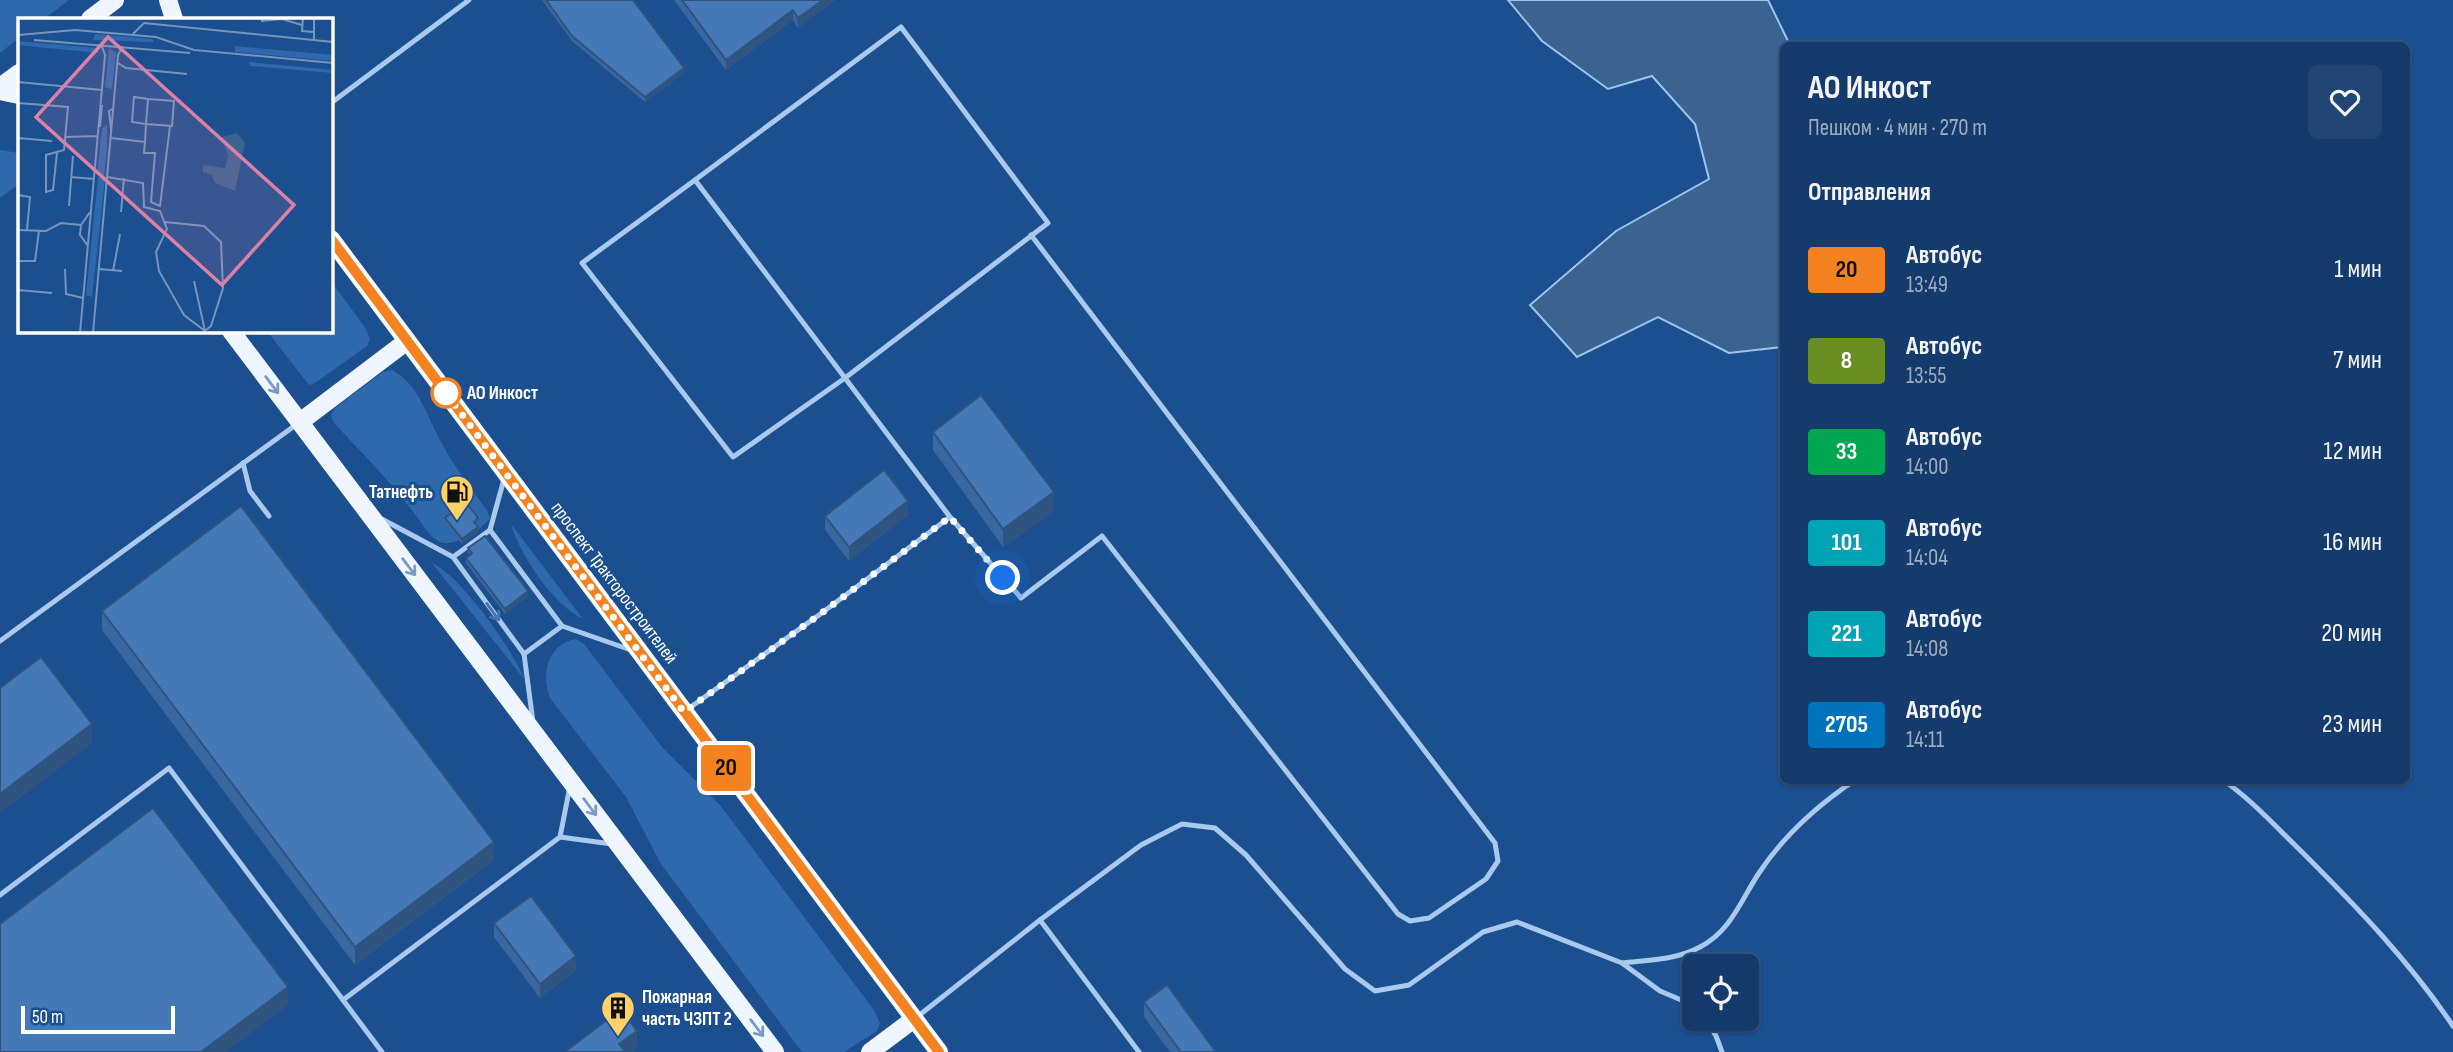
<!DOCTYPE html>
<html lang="ru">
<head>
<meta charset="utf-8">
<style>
	:root { --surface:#143b6b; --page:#214673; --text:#f1f3f6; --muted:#9dadc1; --line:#33557e }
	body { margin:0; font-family:"Sofia Sans Condensed",sans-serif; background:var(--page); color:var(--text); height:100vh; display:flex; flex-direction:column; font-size:26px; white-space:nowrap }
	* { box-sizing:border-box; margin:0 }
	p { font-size:23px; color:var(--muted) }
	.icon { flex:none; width:38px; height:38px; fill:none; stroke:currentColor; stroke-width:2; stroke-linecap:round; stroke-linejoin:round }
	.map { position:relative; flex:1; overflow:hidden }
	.side { position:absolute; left:1780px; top:42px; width:630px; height:742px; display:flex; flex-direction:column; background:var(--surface); border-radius:10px; box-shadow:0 2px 5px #0004,0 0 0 2px var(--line) }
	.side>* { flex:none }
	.badge { padding:0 14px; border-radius:5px; font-size:24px; line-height:46px }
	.buttons { position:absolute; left:1682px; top:954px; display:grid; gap:14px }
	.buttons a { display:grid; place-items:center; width:77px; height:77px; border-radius:10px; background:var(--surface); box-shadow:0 2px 5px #0004,0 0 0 2px var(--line); font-size:35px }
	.scale { position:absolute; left:21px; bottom:18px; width:154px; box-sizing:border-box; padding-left:7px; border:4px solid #fff; border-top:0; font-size:19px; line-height:24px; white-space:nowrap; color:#fff; -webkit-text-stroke:5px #1b4f8f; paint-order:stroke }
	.you { position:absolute; width:35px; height:35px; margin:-18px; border:5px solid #fff; border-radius:50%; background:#1a73e8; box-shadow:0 0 0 10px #1a73e833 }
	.map>.badge { position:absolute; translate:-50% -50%; box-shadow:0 0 0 4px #fff }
	h2 { padding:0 28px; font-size:26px; line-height:63px }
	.round { display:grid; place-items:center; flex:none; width:74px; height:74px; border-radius:10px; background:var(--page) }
	.head { display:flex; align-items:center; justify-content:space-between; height:119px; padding:0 28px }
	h1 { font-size:33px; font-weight:700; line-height:52px }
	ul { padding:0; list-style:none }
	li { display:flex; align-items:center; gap:21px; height:91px; padding:0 28px }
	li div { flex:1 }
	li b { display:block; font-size:26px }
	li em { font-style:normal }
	li .badge { min-width:77px; font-weight:700; text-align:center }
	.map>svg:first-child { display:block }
</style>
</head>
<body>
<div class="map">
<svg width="2453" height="1052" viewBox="0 0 2453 1052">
	<rect width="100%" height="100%" fill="#1b4f8f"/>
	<!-- green -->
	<g fill="#2e69ad">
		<path d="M 0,0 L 69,0 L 44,19 L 19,19 L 19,38 L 0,53 Z"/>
		<path d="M 0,150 L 19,153 L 19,184 L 0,198 Z"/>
		<path d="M 331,281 L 366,329 L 370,339 L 367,346 L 315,383 L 309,385 L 267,331 L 331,331 Z"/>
		<path d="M 392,370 C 420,384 429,423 445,449 C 457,471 474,491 488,512 L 490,518 C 483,529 457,545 444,543 C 432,541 424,526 417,517 C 392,483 363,454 334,423 L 331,415 L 335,408 L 383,372 Z"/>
		<path d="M 511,524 L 583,619 C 553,605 520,555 511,524 Z"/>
		<path d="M 432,563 C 460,575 513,650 524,679 Z"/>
		<path d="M 576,639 L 584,644 L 662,747 L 720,805 L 874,1010 L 880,1023 L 877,1031 L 844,1052 L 802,1052 L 661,864 L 626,797 L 550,698 C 541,675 547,644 576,639 Z"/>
	</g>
	<!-- water -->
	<path fill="#3c6290" stroke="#9cc4f0" stroke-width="2" d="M 1508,0 L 1768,0 L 1790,45 L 1783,46 L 1783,347 L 1729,353 L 1658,317 L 1577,357 L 1530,305 L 1616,231 L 1709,179 L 1695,124 L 1652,76 L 1608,89 L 1542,41 Z"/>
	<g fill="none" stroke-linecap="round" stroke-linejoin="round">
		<!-- service -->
		<g stroke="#a9c9ee" stroke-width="5">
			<path d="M 901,27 L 1048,223 L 845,378 L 695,180 Z"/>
			<path d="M 331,103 L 469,0"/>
			<path d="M 243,463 L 250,491 L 269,516"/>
			<path d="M 504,479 L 490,530 L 562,626 L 631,650"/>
			<path d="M 378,517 L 453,557 L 524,654 L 533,722"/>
			<path d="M 950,517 L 1021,598 L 1102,536 L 1398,914 L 1410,921 L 1429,918 L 1486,879 L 1498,861 L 1495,843 L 1031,235"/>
			<path d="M 453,557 L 490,530"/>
			<path d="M 0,641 L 297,424"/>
			<path d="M 524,654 L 562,626"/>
			<path d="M 688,709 L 819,615 L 950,517 L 845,378 L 733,457 L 582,263 L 695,180"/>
			<path d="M 2223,780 C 2252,800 2277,828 2302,852 C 2356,906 2410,962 2453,1026"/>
			<path d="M 560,837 L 612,844"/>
			<path d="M 0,895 L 169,768 L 382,1052"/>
			<path d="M 1040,920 L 1139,1052"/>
			<path d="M 1622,963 C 1649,960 1676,960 1700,947 C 1731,931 1741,900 1759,873 C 1784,835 1818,805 1855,780"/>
			<path d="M 343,1000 L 560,837 L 570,786"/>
			<path d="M 917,1017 L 1040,920 L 1141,845 L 1182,824 L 1215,828 L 1246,855 L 1345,969 L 1375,991 L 1409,985 L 1483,932 L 1517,922 L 1622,963 L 1660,991 L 1686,1002 L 1694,1009"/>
			<path d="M 1705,1018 L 1716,1036 L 1722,1052"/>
		</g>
		<!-- primary -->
		<g stroke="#f0f6ff" stroke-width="18">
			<path d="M 168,0 L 174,19"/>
			<path d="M 90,19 L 115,0"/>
			<path d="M 0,87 L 19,73"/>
			<path d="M 0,91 L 19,95"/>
			<path d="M 331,239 L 939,1052"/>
			<path d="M 231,331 L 775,1052"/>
			<path d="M 300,422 L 407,341"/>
			<path d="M 870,1052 L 914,1019"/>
		</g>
	</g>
	<!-- wall -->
	<g fill="#3a679d">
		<path d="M 542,0 L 633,0 L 684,73 L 645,102 L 572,41 Z"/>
		<path d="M 674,0 L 835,0 L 798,28 L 793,20 L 726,70 Z"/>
		<path d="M 933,432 L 1054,511 L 1003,547 L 933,450 Z"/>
		<path d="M 908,515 L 849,561 L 825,530 L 825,516 Z"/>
		<path d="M 445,518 L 478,523 L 476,525 L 478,532 L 462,544 L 445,523 Z"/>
		<path d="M 468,548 L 528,596 L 505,614 L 466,563 L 466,558 L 470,555 L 468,553 Z"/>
		<path d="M 102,611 L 494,860 L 355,965 L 102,630 Z"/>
		<path d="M 494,923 L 576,970 L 540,998 L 494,937 Z"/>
		<path d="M 1144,1002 L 1216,1052 L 1170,1052 L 1144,1017 Z"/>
	</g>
	<!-- shaded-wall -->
	<g fill="#305480">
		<path d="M 823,0 L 835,0 L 798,28 L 798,18 Z"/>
		<path d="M 793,10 L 793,20 L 726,70 L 726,60 Z"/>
		<path d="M 684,68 L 684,73 L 645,102 L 645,97 Z"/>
		<path d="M 1054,492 L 1054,511 L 1003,547 L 1003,529 Z"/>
		<path d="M 908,501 L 908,515 L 849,561 L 849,547 Z"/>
		<path d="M 478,527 L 478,532 L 462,544 L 462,539 Z"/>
		<path d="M 528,591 L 528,596 L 505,614 L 505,609 Z"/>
		<path d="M 92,724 L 92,743 L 0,813 L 0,794 Z"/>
		<path d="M 494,842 L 494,860 L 355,965 L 355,947 Z"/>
		<path d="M 576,956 L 576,970 L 540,998 L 540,984 Z"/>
		<path d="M 288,987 L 288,1005 L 226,1052 L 201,1052 Z"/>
		<path d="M 637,1031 L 637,1049 L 633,1052 L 619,1052 L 619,1044 Z"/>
	</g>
	<!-- building -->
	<g fill="#4478b7" stroke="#305480" stroke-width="2">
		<path d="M 546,0 L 633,0 L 684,68 L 645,97 L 572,36 Z"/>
		<path d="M 682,0 L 823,0 L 798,18 L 793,10 L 726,60 Z"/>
		<path d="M 981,395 L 1054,492 L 1003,529 L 933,432 Z"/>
		<path d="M 884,470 L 908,501 L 849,547 L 825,516 Z"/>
		<path d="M 466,502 L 478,518 L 474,522 L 478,527 L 462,539 L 445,518 Z"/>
		<path d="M 241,506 L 494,842 L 355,947 L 102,611 Z"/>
		<path d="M 485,536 L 528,591 L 505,609 L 466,558 L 472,553 L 468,548 Z"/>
		<path d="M 41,657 L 92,724 L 0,794 L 0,688 Z"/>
		<path d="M 153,808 L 288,987 L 201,1052 L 0,1052 L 0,924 Z"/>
		<path d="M 531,896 L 576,956 L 540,984 L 494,923 Z"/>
		<path d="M 1167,985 L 1216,1052 L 1181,1052 L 1144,1002 Z"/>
		<path d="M 621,1009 L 637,1031 L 619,1044 L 626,1052 L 565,1052 Z"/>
	</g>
	<!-- one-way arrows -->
	<defs><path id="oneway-shaft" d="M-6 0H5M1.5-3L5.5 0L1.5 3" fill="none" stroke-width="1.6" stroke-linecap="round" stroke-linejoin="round" transform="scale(1.75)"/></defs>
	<g stroke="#7b9ac1">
		<use href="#oneway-shaft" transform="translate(272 385) rotate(53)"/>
		<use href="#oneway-shaft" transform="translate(409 567) rotate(53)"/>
		<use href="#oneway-shaft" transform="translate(590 807) rotate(53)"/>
		<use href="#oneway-shaft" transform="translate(757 1028) rotate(53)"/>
	</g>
	<use stroke="#4674ac" href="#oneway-shaft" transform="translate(493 612) rotate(54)"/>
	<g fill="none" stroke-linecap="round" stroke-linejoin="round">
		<!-- line casing -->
		<g stroke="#fff" stroke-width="16">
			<path id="line" d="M 331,239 L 939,1052"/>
		</g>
		<!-- line -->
		<use href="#line" stroke="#f58220" stroke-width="10"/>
		<!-- walk -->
		<path stroke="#fff" stroke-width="7" stroke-dasharray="0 12.6" d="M 446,393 L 443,389 L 684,712 L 819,615 L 950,517 L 1003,578"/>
	</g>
	<!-- icons -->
	<defs>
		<g id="fuel-pin" transform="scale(1.75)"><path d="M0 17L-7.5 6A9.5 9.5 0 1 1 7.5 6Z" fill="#ffd166" stroke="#1b4f8f"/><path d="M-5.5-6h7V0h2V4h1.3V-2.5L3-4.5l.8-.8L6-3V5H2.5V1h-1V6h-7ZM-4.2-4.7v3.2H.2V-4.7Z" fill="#111"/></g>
		<g id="building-pin" transform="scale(1.75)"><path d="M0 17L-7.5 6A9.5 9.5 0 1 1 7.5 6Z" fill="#ffd166" stroke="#1b4f8f"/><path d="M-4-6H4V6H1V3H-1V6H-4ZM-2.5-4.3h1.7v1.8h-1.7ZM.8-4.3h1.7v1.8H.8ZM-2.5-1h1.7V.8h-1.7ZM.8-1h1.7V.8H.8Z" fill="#111"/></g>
	</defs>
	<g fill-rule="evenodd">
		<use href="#fuel-pin" x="457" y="492"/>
		<use href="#building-pin" x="618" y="1008"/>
	</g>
	<!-- markers -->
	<circle fill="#fff" stroke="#f58220" stroke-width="3.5" cx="446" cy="393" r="14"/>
	<g text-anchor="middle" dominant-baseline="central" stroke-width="6" stroke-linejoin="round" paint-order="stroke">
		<!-- stop labels -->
		<g font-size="19" font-weight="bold" fill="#fff" stroke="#1b4f8f" text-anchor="start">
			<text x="467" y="393">АО Инкост</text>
		</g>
		<!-- poi labels -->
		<g font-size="19" font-weight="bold" fill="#fff" stroke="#1b4f8f" text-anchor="end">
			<text x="433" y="492">Татнефть</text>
			<text x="642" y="997" text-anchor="start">Пожарная<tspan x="642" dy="22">часть ЧЗПТ 2</tspan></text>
		</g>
		<!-- street labels -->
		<g font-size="19" fill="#fff" stroke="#1b4f8f">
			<text transform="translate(614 583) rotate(53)">проспект Тракторостроителей</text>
		</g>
	</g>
	<!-- overview -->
	<g transform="translate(18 18)">
		<rect width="315" height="315" fill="#1b4f8f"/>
		<path d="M 77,16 L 134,21 L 136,24 L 75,22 ZM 0,23 L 79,30 L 81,35 L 0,27 ZM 217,28 L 315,37 L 315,43 L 217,34 ZM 91,30 L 98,35 L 94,71 L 87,69 ZM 231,44 L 315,52 L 315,55 L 232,48 ZM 89,107 L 89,130 L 86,158 L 79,156 L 84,110 ZM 80,159 L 87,161 L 74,279 L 68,277 Z" fill="#2e69ad"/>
		<path d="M 219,115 L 227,125 L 217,173 L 197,165 L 194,157 L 185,154 L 185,147 L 207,150 L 210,138 L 204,119 Z" fill="#3c6290"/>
		<path fill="none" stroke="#7695bc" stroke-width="2" d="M 285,0 L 284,13 L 296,14M 243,3 L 264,1 L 284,7M 115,16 L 126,5 L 315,24M 0,17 L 57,12 L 138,19 L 176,32 L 315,45M 16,22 L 172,35M 296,22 L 296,0M 100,45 L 108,50 L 169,56M 0,64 L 84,72M 130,81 L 156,83 L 154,108 L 128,106 ZM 0,85 L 50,89 L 46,132 L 28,137 L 28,174 L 35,172 L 39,135M 82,109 L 84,87M 93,112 L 91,93 L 96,90M 47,119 L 80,118M 0,120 L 34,123M 93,120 L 127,124 L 128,106 L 114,104 L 116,79 L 130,81M 127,124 L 126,135 L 137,135 L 133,184 L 142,188 L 152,108M 53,159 L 76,161M 89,159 L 125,165 L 126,189 L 142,193 L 149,211 L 138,234 L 141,253 L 166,297 L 187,313 L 193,308 L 205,270 L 203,224 L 186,208 L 147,204M 0,177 L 12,179 L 9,212M 51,188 L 55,138M 103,194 L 106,160M 0,212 L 28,213 L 43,205 L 63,207M 70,228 L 62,217 L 63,207 L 72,194M 0,243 L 17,243 L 21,213M 47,251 L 48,276 L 65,280M 81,251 L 104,253M 95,253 L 102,216M 176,263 L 187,313M 0,272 L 34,275M 62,315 L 87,37 L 83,26M 75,315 L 100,37 L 105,28"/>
		<path fill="#dd80a5" fill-opacity="0.15" stroke="#dd80a5" stroke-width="3.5" d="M 90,19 L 276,187 L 204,267 L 18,99 Z"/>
		<rect width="315" height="315" fill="none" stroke="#fff" stroke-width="3.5"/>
	</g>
</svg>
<div class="buttons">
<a><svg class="icon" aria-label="locate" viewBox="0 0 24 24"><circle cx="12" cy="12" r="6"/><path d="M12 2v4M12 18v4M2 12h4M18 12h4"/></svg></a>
</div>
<div class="scale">50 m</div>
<div class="you" style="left:1003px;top:578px"></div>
<b class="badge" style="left:726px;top:768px;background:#f58220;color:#111">20</b>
<section class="side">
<div class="head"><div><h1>АО Инкост</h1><p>Пешком · 4 мин · 270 m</p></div><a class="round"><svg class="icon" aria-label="heart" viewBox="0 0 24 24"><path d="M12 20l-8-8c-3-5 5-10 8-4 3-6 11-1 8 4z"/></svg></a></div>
<h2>Отправления</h2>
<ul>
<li><span class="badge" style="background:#f58220;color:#111">20</span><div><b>Автобус</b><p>13:49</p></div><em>1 мин</em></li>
<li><span class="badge" style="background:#6b8e23;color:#fff">8</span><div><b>Автобус</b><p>13:55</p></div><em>7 мин</em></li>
<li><span class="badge" style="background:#00a651;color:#fff">33</span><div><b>Автобус</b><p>14:00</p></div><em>12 мин</em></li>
<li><span class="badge" style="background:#00a3b4;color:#fff">101</span><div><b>Автобус</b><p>14:04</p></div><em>16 мин</em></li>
<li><span class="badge" style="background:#00a3b4;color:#fff">221</span><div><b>Автобус</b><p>14:08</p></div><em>20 мин</em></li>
<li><span class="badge" style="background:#0072bc;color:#fff">2705</span><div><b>Автобус</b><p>14:11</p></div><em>23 мин</em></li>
</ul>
</section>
</div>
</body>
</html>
